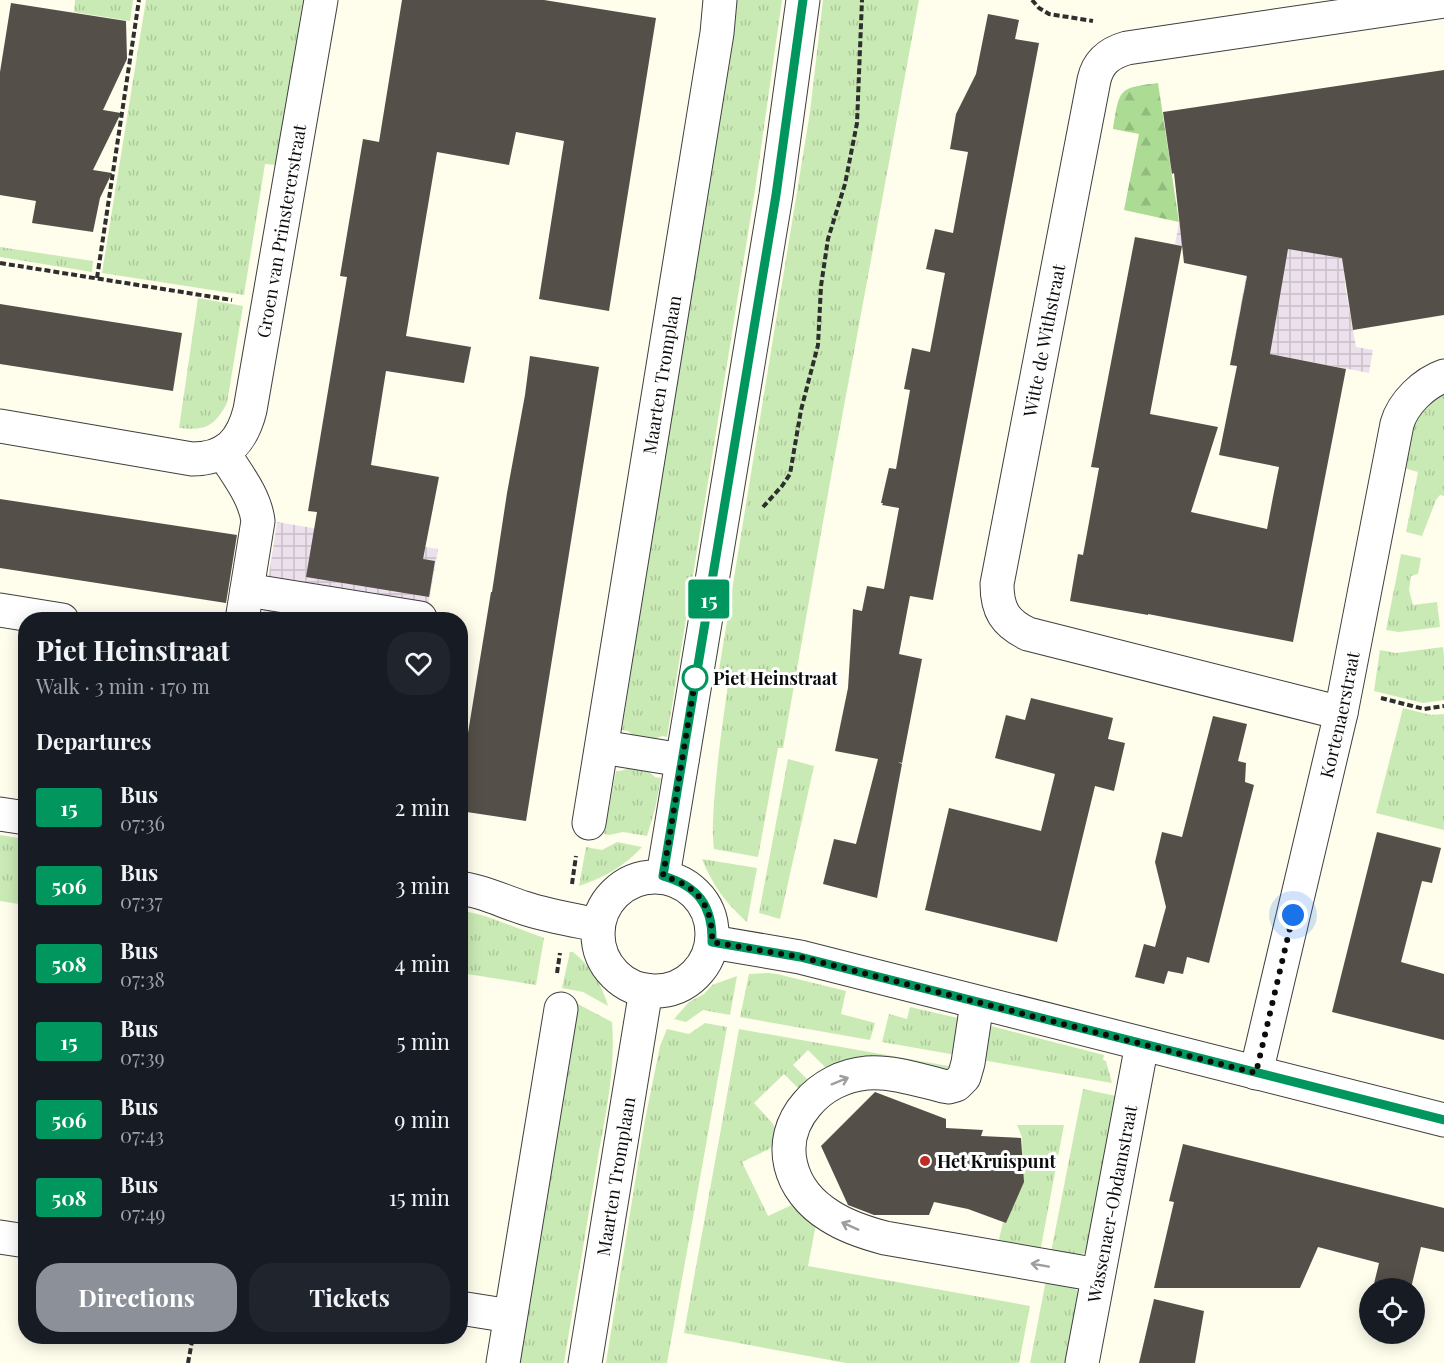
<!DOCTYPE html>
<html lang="en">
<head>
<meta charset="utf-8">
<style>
	:root { --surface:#171b24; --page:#20242c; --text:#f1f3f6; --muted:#9ea1a6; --accent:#8c9099 }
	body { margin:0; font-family:"Playfair Display",serif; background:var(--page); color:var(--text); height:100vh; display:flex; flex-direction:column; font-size:22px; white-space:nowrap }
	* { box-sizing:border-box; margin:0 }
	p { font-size:20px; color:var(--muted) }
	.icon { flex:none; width:33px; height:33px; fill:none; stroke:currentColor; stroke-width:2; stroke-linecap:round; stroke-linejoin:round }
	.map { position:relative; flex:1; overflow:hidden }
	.panel { position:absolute; left:18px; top:612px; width:450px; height:732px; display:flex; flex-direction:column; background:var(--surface); border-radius:24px; box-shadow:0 3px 15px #0003 }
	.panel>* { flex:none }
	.badge { padding:0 12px; border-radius:4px; font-size:21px; line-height:39px }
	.tools { position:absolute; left:1359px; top:1278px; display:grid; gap:12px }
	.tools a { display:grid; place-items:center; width:66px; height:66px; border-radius:50%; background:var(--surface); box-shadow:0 3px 15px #0003; font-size:30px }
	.you { position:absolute; width:30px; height:30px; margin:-15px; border:4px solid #fff; border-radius:50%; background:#1a73e8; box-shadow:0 0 0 9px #1a73e833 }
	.map>.badge { position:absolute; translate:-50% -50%; box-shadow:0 0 0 3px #fff }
	h2 { padding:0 18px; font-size:22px; line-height:54px }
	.round { display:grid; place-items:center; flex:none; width:63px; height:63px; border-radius:24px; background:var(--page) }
	.headline { display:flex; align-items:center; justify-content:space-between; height:102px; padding:0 18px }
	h1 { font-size:28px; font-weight:700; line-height:45px }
	.primary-button { display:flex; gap:12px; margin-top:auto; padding:12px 18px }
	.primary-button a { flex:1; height:69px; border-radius:24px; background:var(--accent); color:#fff; font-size:24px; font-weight:700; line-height:69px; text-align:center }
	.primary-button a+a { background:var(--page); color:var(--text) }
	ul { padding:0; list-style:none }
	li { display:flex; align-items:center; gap:18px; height:78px; padding:0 18px }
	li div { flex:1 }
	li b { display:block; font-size:22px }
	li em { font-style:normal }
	li .badge { min-width:66px; font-weight:700; text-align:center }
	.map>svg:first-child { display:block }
</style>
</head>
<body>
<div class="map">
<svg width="1444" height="1363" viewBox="0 0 1444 1363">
	<defs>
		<pattern id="industrial-grid" width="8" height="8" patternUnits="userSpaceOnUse" patternTransform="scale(1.5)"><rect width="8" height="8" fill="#ece0ec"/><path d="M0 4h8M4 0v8" fill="none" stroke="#c9bfc9"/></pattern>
		<pattern id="grass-tufts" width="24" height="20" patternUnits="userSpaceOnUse" patternTransform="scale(1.5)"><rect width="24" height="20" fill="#caeab5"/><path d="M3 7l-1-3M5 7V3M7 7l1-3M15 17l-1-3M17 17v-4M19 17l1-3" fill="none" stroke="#acc89a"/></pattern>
		<pattern id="forest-firs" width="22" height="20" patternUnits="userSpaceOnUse" patternTransform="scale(1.5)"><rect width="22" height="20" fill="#acdb94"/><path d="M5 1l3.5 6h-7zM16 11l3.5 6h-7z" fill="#93bb7e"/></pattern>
	</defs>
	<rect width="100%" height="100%" fill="#fffdec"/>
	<!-- industrial -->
	<g fill="url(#industrial-grid)">
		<path d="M 1179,222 L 1180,225 L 1343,248 L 1345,285 L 1356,347 L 1373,350 L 1369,373 L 1233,347 L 1249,260 L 1175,244 Z"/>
		<path d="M 277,522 L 438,549 L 426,619 L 262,620 Z"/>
	</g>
	<!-- grass -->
	<g fill="url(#grass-tufts)">
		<path d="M 75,0 L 133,0 L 130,21 L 74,12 Z"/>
		<path d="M 146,0 L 303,0 L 277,165 L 265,164 L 244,295 L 102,273 Z"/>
		<path d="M 736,0 L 782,0 L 755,190 L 667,737 L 662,736 L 652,740 L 636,738 L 628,731 L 622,730 Z"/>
		<path d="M 823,0 L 919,0 L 832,471 L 783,748 L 778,748 L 758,857 L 714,849 C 712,833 713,818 714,803 C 717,761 723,719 729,678 L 718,676 L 810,112 Z"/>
		<path d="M 0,247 L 93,261 L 92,272 L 0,257 Z"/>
		<path d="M 198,298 L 243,306 L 227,403 C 215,426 205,431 179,428 Z"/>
		<path d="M 1444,392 L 1444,496 L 1440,495 L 1436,500 L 1422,536 L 1406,532 L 1418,472 L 1404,468 L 1413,423 L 1433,398 Z"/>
		<path d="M 1401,554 L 1421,558 L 1418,574 L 1411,576 L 1409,590 L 1413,605 L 1437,602 L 1440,627 L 1399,632 L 1386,630 Z"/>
		<path d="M 1443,647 L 1444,657 L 1444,700 L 1423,703 L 1374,691 L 1380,650 L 1396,653 Z"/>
		<path d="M 1403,708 L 1431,715 L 1444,714 L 1444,830 L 1376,813 Z"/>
		<path d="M 788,759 L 814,766 L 780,919 L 759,913 Z"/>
		<path d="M 631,767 L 647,770 L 655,777 L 661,778 L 655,809 L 647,836 L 623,832 L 609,835 L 604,834 L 616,771 L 621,771 Z"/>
		<path d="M 0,835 L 25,839 L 25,905 L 0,901 Z"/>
		<path d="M 617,842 L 642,847 C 625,866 603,878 579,886 L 586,847 L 602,850 Z"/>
		<path d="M 702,859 L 757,868 L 747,922 C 726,904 712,884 702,859 Z"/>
		<path d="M 460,910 L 485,916 L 544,938 L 536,985 L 461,973 Z"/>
		<path d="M 570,952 L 573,952 C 590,965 602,985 608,1006 L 583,992 L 562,988 Z"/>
		<path d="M 768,973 L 777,974 L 846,991 L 841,1014 L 875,1023 L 870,1040 L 740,1017 L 749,974 Z"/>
		<path d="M 737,976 L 730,1015 L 703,1010 L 686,1022 L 674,1019 L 689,1002 L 704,994 L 712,985 Z"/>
		<path d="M 576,1003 L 612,1022 C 616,1069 605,1117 597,1163 C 586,1230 575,1296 564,1363 L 518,1363 Z"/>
		<path d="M 910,1007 L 962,1019 L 956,1055 L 882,1042 L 889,1014 L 907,1019 Z"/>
		<path d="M 705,1023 L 727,1027 L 667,1363 L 606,1363 L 645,1120 L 660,1046 L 667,1029 L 689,1034 Z"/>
		<path d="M 987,1025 L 1104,1055 L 1103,1060 L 1106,1061 L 1112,1083 L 982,1060 Z"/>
		<path d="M 739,1029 L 954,1067 L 953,1073 L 828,1070 L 808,1050 L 793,1065 L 813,1085 L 804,1094 L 784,1074 L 754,1103 L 773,1124 L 776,1130 L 774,1144 L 769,1149 L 742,1162 L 768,1216 L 794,1204 L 816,1224 L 808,1266 L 1030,1306 L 1019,1363 L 846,1363 L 684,1333 Z"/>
		<path d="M 1083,1089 L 1116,1096 L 1087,1253 L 1084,1253 L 1077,1257 L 1051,1252 Z"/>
		<path d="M 1017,1125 L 1064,1125 L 1040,1252 L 998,1244 L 1003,1222 L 1006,1223 L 1023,1182 L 1022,1137 Z"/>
		<path d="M 1046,1280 L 1073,1285 L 1076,1290 L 1080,1291 L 1066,1363 L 1030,1363 Z"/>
	</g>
	<!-- forest -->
	<path fill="url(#forest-firs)" d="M 1158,83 L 1179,222 L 1124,210 L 1139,134 L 1113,129 C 1120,89 1117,88 1158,83 Z"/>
	<!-- building -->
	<g fill="#554f49">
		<path d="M 402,0 L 544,0 L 656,18 L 609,311 L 539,299 L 564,141 L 516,132 L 509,165 L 437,152 L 406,336 L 471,347 L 464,383 L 386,371 L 371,465 L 439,477 L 423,559 L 435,561 L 429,597 L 306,577 L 317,512 L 308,511 L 347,277 L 340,276 L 363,139 L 379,142 Z"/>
		<path d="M 11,3 L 126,21 L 127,59 L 103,110 L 121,113 L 93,170 L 112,173 L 100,198 L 93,232 L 32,223 L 36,201 L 0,195 L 0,72 Z"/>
		<path d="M 988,14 L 1019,20 L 1015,39 L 1039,43 L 933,600 L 910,596 L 899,654 L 922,659 L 902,763 L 898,762 L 902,764 L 877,898 L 823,884 L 834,839 L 856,844 L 878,759 L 835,751 L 848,688 L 853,609 L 862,611 L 867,586 L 884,589 L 899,508 L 882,505 L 883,503 L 881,503 L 889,468 L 896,469 L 910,390 L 904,389 L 912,348 L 930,352 L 945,273 L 926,269 L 935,229 L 953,233 L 968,152 L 950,149 L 956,114 L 976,74 Z"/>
		<path d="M 1444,70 L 1444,315 L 1353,330 L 1342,258 L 1288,249 L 1270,354 L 1346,369 L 1293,642 L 1148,614 L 1148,615 L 1070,601 L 1078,554 L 1083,555 L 1099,468 L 1091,467 L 1135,237 L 1182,246 L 1150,414 L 1218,427 L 1191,512 L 1267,529 L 1273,497 L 1279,467 L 1219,455 L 1237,366 L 1230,365 L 1247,276 L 1184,263 L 1174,173 L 1172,174 L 1163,112 Z"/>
		<path d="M 0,304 L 182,333 L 173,391 L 0,364 Z"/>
		<path d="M 530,356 L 599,367 L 526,821 L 460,811 L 460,782 L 491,592 L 492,592 L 507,493 L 525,395 Z"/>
		<path d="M 0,499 L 237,535 L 226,603 L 0,568 Z"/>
		<path d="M 1031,698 L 1113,718 L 1108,739 L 1125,743 L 1114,791 L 1095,786 L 1057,942 L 925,910 L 949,808 L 1041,831 L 1055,774 L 995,758 L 1006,715 L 1025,720 Z"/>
		<path d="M 1213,716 L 1247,724 L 1238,761 L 1246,763 L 1245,782 L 1254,785 L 1209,963 L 1187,957 L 1183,974 L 1168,971 L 1164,984 L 1135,977 L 1144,944 L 1155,947 L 1166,907 L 1155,862 L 1162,832 L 1182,837 Z"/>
		<path d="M 1377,832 L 1441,848 L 1432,883 L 1422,881 L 1401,962 L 1444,974 L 1444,1040 L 1332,1012 Z"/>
		<path d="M 875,1092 L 946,1119 L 946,1128 L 983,1130 L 981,1136 L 1021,1138 L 1024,1182 L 1006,1223 L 968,1209 L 934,1202 L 929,1215 L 874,1215 L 848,1205 L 821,1146 Z"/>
		<path d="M 1183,1144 L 1444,1208 L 1444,1252 L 1421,1247 L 1411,1288 L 1373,1288 L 1379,1263 L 1318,1247 L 1300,1288 L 1154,1288 L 1174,1202 L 1169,1201 Z"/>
		<path d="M 1154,1299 L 1204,1311 L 1195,1363 L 1139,1363 Z"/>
	</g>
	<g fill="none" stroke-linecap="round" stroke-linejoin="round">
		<!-- minor casing -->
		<g stroke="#3f3f3f" stroke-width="35">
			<g id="minor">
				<path id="s1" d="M 0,426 L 192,459 C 226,459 242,442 250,410 L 321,0"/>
				<path d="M 223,452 C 236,473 255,496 258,521 L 242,620"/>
				<path d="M 247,590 L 420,618"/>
				<path d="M 0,610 L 62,620"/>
				<path id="s2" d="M 1341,713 L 1028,634 C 1005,623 997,610 997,584 L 1094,80 C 1098,62 1109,53 1127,48 L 1444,1"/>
				<path d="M 602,747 L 682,760"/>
				<path d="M 0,814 L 26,818"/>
				<path id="s3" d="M 589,823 L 717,33 L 720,0"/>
				<path d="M 663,876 L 776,195 L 803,0"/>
				<circle cx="655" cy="934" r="57"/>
				<path d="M 460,888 C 483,891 502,901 524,908 C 548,916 573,920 598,925"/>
				<path d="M 712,942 L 800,957 L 1444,1120"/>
				<path d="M 977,1003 L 968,1063 L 964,1077 L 956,1085 L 949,1087 L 943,1086 C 919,1080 892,1071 867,1073 C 844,1075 822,1086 807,1104 C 774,1142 789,1191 830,1216 C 847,1227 866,1233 885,1238 L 1098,1275"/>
				<path id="s4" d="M 1256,1073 L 1341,713 L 1397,424 C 1403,403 1424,383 1444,376"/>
				<path d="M 0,1237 L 26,1241"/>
				<path d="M 460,1308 L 510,1316"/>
				<path d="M 503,1363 L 561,1009"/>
				<path id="s5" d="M 585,1363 L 646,990"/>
				<path id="s6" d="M 1082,1363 L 1142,1044"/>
			</g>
		</g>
		<!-- path -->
		<g stroke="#2e2e2e" stroke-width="4" stroke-dasharray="6 3" stroke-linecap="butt">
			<path d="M 1032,0 L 1039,8 L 1049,14 L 1093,21"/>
			<path d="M 0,263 L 232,300"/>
			<path d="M 97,278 L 139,0"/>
			<path d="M 763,507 L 782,486 L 790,474 L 801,410 L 818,345 L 821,286 L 828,239 L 845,184 L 857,123 L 862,0"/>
			<path d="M 1381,698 L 1424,709 L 1444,706"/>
			<path d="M 572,884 L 576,856"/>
			<path d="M 557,973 L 560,953"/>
			<path d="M 188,1363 L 193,1336"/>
		</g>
		<!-- minor -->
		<use href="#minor" stroke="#fff" stroke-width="33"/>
	</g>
	<!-- one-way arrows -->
	<defs><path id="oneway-shaft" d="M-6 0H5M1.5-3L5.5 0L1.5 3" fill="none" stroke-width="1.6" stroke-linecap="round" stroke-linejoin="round" transform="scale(1.5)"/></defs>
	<g stroke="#9e9e9e">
		<use href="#oneway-shaft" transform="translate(840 1081) rotate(-22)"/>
		<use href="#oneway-shaft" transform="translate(850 1226) rotate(-156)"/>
		<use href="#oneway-shaft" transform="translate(1040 1265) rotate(-170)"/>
	</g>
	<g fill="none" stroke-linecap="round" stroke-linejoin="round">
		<!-- line casing -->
		<g stroke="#fff" stroke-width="14">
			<path id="line" d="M 803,0 L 776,195 L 663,876 C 698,886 713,906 712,942 L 800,957 L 1444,1120"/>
		</g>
		<!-- line -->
		<use href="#line" stroke="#00965e" stroke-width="9"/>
		<!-- walk -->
		<path stroke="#0c0c0c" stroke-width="6" stroke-dasharray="0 10.8" d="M 695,678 L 696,675 L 663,876 C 698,886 713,906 712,942 L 800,957 L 1256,1073 L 1293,915"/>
	</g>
	<!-- markers -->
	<circle fill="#fff" stroke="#00965e" stroke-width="3" cx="695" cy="678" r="12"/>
	<circle fill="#bf2c22" stroke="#fff" stroke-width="2" cx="925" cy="1161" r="6"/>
	<g text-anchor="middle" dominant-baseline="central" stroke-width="6" stroke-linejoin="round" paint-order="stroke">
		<!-- street labels -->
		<g font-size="18" fill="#0c0c0c" stroke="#fff">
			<text stroke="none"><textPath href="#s1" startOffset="460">Groen van Prinstererstraat</textPath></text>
			<text stroke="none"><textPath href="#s2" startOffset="634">Witte de Withstraat</textPath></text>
			<text stroke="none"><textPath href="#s3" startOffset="454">Maarten Tromplaan</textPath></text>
			<text stroke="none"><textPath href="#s4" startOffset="368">Kortenaerstraat</textPath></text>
			<text stroke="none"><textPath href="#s5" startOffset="189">Maarten Tromplaan</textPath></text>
			<text stroke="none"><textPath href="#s6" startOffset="162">Wassenaer-Obdamstraat</textPath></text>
		</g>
		<!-- stop labels -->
		<g font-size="18" font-weight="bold" fill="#0c0c0c" stroke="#fff" text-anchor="start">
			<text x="713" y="678">Piet Heinstraat</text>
		</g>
		<!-- poi labels -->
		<g font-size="18" font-weight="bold" fill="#0c0c0c" stroke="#fff" text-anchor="start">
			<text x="937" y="1161">Het Kruispunt</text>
		</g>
	</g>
</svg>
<div class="tools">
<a><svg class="icon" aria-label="locate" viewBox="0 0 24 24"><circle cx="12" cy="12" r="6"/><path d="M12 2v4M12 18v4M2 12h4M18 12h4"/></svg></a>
</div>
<div class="you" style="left:1293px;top:915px"></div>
<b class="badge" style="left:709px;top:599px;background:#00965e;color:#fff">15</b>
<section class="panel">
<div class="headline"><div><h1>Piet Heinstraat</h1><p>Walk · 3 min · 170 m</p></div><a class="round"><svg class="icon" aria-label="heart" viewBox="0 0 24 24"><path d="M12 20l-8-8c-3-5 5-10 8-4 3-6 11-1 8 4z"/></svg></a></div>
<h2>Departures</h2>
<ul>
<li><span class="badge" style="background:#00965e;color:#fff">15</span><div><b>Bus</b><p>07:36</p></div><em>2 min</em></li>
<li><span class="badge" style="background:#00965e;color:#fff">506</span><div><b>Bus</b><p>07:37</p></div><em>3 min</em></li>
<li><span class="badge" style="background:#00965e;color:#fff">508</span><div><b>Bus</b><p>07:38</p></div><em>4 min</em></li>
<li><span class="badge" style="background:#00965e;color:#fff">15</span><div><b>Bus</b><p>07:39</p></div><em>5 min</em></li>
<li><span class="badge" style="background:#00965e;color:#fff">506</span><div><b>Bus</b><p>07:43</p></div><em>9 min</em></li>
<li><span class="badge" style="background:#00965e;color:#fff">508</span><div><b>Bus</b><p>07:49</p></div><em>15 min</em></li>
</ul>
<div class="primary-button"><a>Directions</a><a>Tickets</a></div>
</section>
</div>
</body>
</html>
